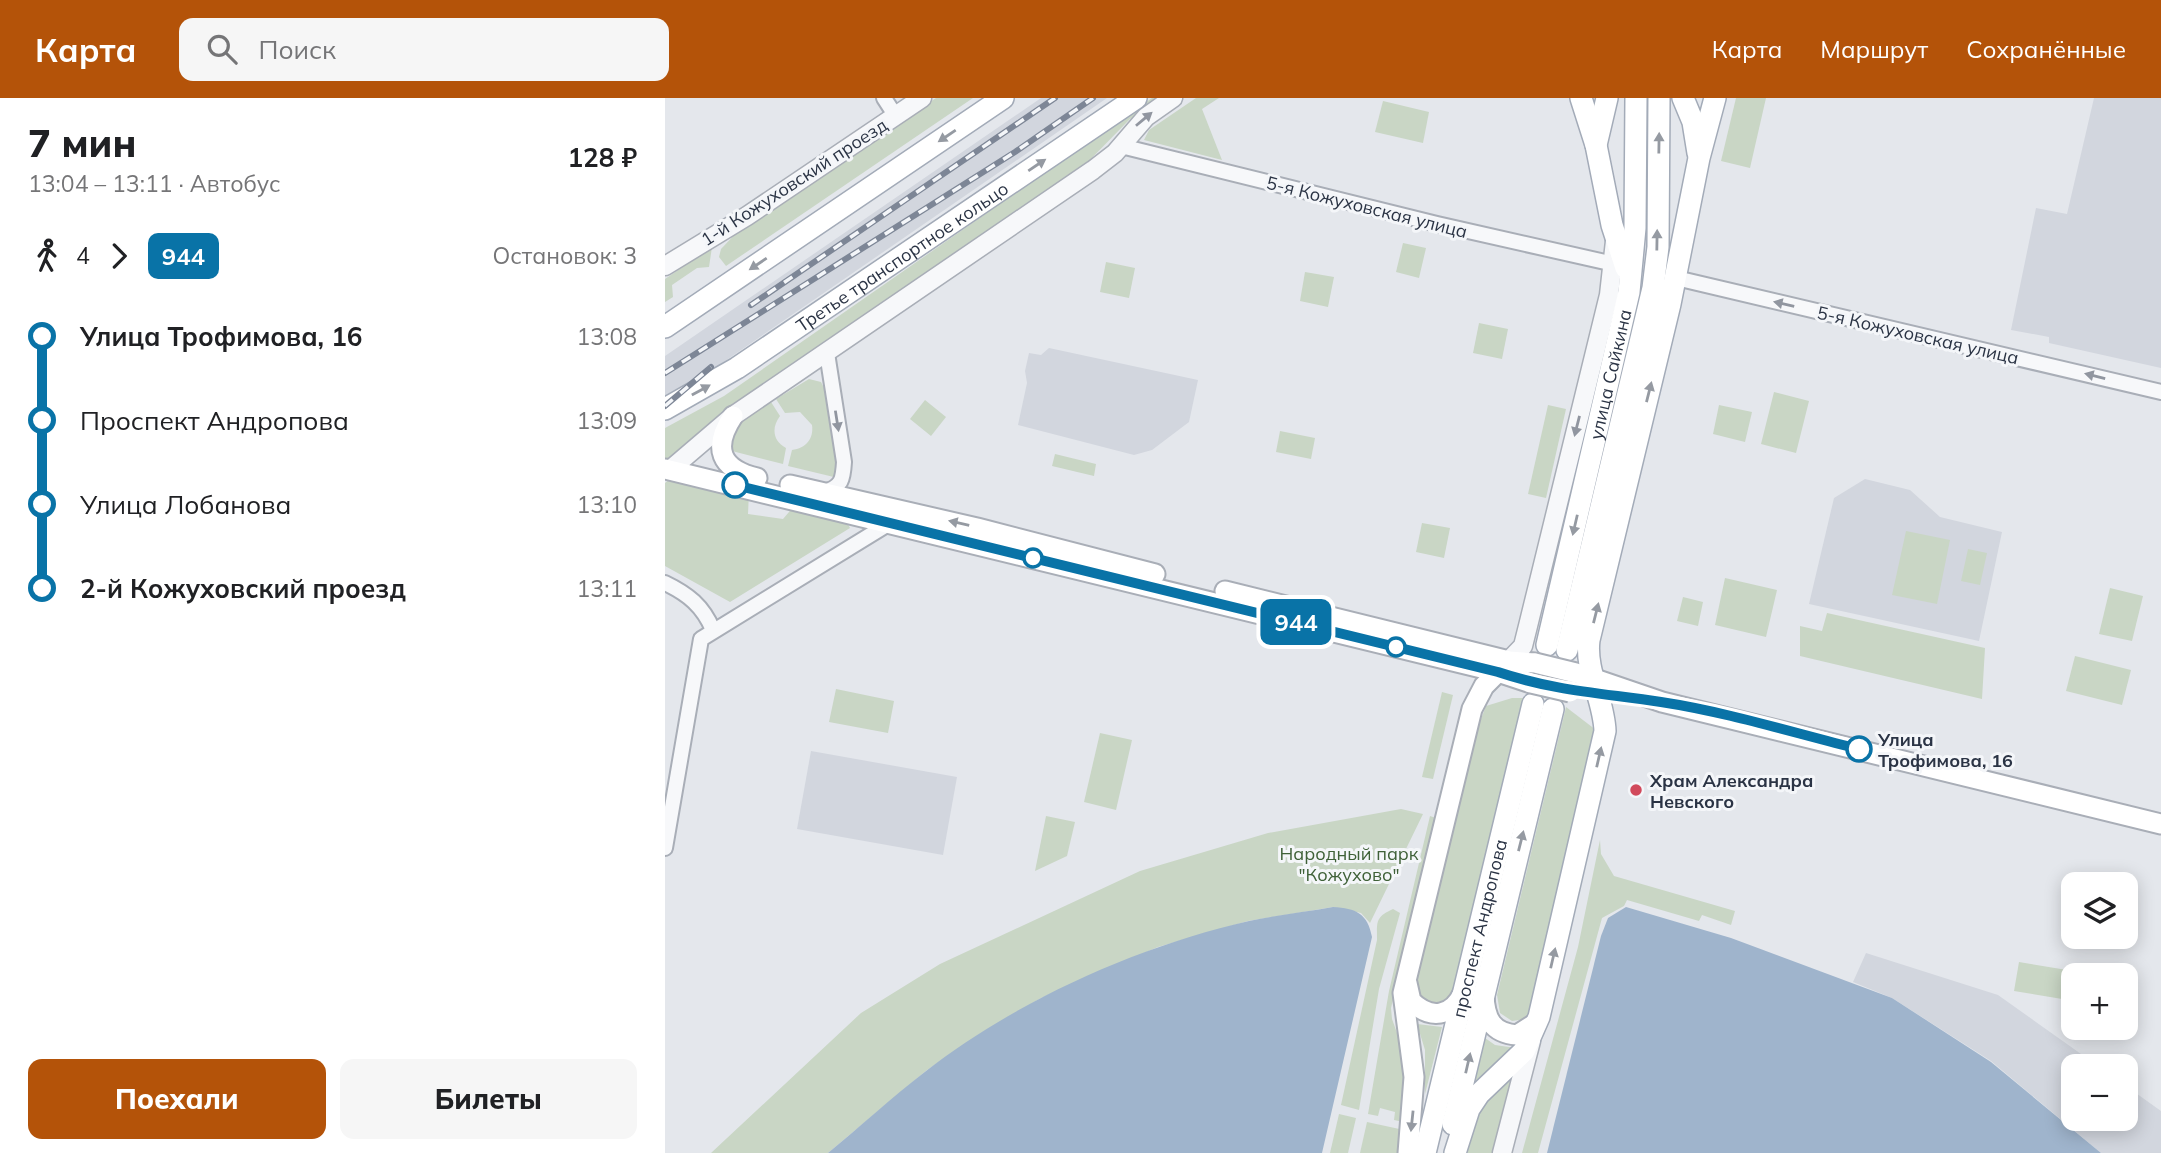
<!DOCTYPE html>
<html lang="ru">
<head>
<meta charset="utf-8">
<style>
	:root { --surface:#fff; --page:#f6f6f6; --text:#202124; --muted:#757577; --accent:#b45309 }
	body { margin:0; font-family:Mulish,sans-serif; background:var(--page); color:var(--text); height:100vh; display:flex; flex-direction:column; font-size:26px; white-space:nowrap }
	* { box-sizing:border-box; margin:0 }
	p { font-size:23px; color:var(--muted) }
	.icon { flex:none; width:38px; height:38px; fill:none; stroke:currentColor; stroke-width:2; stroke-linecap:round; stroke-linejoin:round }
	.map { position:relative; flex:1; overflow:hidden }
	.sheet { display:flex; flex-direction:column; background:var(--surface); width:665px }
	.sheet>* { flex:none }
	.badge { padding:0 14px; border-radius:10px; font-size:24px; line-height:46px }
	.controls { position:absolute; left:1396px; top:774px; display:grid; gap:14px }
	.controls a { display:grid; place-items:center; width:77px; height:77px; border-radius:14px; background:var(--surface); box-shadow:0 4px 18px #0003; font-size:35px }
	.map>.badge { position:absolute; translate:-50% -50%; box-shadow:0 0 0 4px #fff }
	.legs { display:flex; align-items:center; gap:10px; height:77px; padding:0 28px; font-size:23px }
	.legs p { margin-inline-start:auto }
	.overview { display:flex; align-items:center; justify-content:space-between; height:119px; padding:0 28px }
	h1 { font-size:38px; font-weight:800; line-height:52px }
	.button { display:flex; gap:14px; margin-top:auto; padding:14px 28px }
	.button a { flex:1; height:80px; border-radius:14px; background:var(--accent); color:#fff; font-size:28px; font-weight:800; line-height:80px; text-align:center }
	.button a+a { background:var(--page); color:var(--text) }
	ul { padding:0 28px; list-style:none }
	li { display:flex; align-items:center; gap:24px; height:84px; font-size:26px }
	li i { display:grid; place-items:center; width:10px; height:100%; margin:0 9px; background:currentColor }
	li i::after { content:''; width:18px; height:18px; margin:-9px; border:5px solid; border-radius:50%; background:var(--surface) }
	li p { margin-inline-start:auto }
	li:first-child i { background:linear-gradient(#0000 50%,currentColor 0) }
	li:last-child i { background:linear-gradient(currentColor 50%,#0000 0) }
	header { display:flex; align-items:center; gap:42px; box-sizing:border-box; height:98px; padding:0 35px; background:var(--accent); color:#fff }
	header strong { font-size:33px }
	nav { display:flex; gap:38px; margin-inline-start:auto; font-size:24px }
	.search { width:490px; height:63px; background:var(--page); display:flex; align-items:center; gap:18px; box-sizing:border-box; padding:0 24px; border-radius:14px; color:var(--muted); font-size:26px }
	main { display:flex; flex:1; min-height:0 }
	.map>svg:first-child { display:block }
</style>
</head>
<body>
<header>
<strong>Карта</strong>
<div class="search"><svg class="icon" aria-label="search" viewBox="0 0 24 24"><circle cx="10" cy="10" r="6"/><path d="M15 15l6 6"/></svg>Поиск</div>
<nav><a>Карта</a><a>Маршрут</a><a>Сохранённые</a></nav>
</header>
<main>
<section class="sheet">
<div class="overview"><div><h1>7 мин</h1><p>13:04 – 13:11 · Автобус</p></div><b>128 ₽</b></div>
<div class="legs"><svg class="icon" aria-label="walk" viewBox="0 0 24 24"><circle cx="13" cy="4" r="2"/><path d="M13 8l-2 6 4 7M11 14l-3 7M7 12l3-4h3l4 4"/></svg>4<svg class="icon" aria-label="forward" viewBox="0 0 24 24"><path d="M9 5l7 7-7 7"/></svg><b class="badge" style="background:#0973a7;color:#fff">944</b><p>Остановок: 3</p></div>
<ul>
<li><i style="color:#0973a7"></i><b>Улица Трофимова, 16</b><p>13:08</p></li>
<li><i style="color:#0973a7"></i><span>Проспект Андропова</span><p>13:09</p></li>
<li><i style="color:#0973a7"></i><span>Улица Лобанова</span><p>13:10</p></li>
<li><i style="color:#0973a7"></i><b>2-й Кожуховский проезд</b><p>13:11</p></li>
</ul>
<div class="button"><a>Поехали</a><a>Билеты</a></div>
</section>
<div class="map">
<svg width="1496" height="1055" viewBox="0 0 1496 1055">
	<rect width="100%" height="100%" fill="#e4e7ec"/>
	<!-- built -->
	<g fill="#d2d6de">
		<path d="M 376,0 L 442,0 L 44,274 L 0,318 L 0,258 Z"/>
		<path d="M 1429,0 L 1496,0 L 1496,270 L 1384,245 L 1384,239 L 1346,232 L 1371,110 L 1402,116 Z"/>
		<path d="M 384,250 L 533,282 L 524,324 L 487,352 L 469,357 L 353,327 L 362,285 L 360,273 L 364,255 L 376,257 Z"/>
		<path d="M 1200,381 L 1245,392 L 1275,419 L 1337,434 L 1314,543 L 1144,506 L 1169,400 Z"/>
		<path d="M 146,653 L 292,679 L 278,757 L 132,731 Z"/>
		<path d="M 1201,855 L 1333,897 L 1433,968 L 1409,968 L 1409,1020 L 1461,1020 L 1461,988 L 1496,1013 L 1496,1055 L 1436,1055 L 1326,963 L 1227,900 L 1188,884 Z"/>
	</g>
	<!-- green -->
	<g fill="#c9d6c5">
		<path d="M 271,0 L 308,0 L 61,168 L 54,159 L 56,151 L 75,131 Z"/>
		<path d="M 487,0 L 496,0 L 465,21 L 417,70 L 11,357 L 0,361 L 0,330 L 59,298 Z"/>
		<path d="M 531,0 L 554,0 L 537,11 L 557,62 L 479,42 L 484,32 Z"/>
		<path d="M 1071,0 L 1101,0 L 1085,70 L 1056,63 Z"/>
		<path d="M 718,3 L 764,14 L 758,45 L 710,34 Z"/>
		<path d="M 738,145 L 761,150 L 754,180 L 731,174 Z"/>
		<path d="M 47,149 L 44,169 L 32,170 L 7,187 L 8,199 L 0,204 L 0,181 Z"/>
		<path d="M 441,164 L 470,170 L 464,200 L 435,194 Z"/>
		<path d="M 640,174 L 669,179 L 663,209 L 635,203 Z"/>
		<path d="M 814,225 L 843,231 L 837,261 L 808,255 Z"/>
		<path d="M 144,281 L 156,284 L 159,290 L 173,380 L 123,368 L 127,352 C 141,350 149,341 147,327 L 135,314 L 120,315 L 111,301 Z"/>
		<path d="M 1109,294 L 1144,303 L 1131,355 L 1096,346 Z"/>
		<path d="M 260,302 L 281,319 L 266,338 L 245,321 Z"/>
		<path d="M 106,304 L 115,318 C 106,330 108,343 121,350 L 118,366 L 67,353 C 63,327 87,317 106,304 Z"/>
		<path d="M 883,307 L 901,311 L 881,400 L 863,396 Z"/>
		<path d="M 1054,307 L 1087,314 L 1080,344 L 1048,336 Z"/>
		<path d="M 615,333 L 650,340 L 646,361 L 611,354 Z"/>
		<path d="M 390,356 L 431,366 L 429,378 L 387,368 Z"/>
		<path d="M 7,379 L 84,394 L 83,416 L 118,421 L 130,407 L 178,417 L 185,430 L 65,504 L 0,468 L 0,385 Z"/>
		<path d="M 757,425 L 785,430 L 779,460 L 751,454 Z"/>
		<path d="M 1241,433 L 1285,442 L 1272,506 L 1227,497 Z"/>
		<path d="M 1303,451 L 1322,455 L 1315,487 L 1296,483 Z"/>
		<path d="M 1060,480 L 1112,492 L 1101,539 L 1050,527 Z"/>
		<path d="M 1445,490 L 1478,498 L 1467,543 L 1434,536 Z"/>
		<path d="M 1018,499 L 1038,504 L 1033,528 L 1012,523 Z"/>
		<path d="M 1162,515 L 1320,550 L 1317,601 L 1135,558 L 1135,528 L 1157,533 Z"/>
		<path d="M 1410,558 L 1466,572 L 1457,607 L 1401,593 Z"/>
		<path d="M 171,591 L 229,603 L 223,635 L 164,624 Z"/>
		<path d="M 777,594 L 788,597 L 768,681 L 757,679 Z"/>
		<path d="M 847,600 L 862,600 L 789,893 L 778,905 C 762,907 754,902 751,885 L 811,634 L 821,608 Z"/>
		<path d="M 901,609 L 931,632 L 870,910 L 861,921 L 847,923 L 835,915 L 832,897 Z"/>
		<path d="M 435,635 L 467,642 L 451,712 L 419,704 Z"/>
		<path d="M 736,711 L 758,716 L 705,825 L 696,815 L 668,809 L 583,823 L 493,849 L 376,900 L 318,934 L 262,972 L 163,1055 L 46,1055 L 196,915 L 275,866 L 475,773 L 603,735 Z"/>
		<path d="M 381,718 L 410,724 L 402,758 L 370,773 Z"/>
		<path d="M 765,718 L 771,720 L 726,910 L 727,921 L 745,971 L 743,1025 L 729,1022 L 730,1014 L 715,1010 L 713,1018 L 703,1016 L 724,893 Z"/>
		<path d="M 935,742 L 936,756 L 949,778 L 1070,813 L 1066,827 L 1037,817 L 1034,823 L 962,802 L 959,808 L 937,820 L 873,1055 L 857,1055 L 913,849 Z"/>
		<path d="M 728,811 L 735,815 L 714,891 L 694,1012 L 676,1007 L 712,842 C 712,824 710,819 728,811 Z"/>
		<path d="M 1354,864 L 1408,873 L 1403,902 L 1349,893 Z"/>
		<path d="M 752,926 L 777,929 L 760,996 L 760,952 Z"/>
		<path d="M 820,940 L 830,947 L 851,950 L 808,992 Z"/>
		<path d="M 854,967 L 831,1055 L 797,1055 L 810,1014 Z"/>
		<path d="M 674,1016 L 691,1020 L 683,1055 L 665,1055 Z"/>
		<path d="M 702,1024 L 739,1032 L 736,1055 L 695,1055 Z"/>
	</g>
	<!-- water -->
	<g fill="#9fb4cc">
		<path d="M 668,809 C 691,810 703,816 707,839 L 657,1055 L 163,1055 C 196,1028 227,999 261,973 C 351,903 473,848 584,823 C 612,817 640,814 668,809 Z"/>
		<path d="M 961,809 L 1066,840 L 1227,900 L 1326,964 L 1436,1055 L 882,1055 L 936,838 L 943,820 Z"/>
	</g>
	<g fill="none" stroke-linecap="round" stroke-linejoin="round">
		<!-- minor casing -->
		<g stroke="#a9aeb7" stroke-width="18">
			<g id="minor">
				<path d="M 219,0 L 230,17"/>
				<path d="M 456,48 L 772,126 L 949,166"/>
				<path d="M 1011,180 L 1496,294"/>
				<path d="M 159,394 C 177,389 178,381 179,364 L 162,255"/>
				<path d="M 0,485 C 23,496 38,508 48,532"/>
				<path d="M 0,750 L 36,541 L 228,423"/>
			</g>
		</g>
		<!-- tertiary casing -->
		<g stroke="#a9aeb7" stroke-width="21">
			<g id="tertiary">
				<path d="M 0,168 L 82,118 L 257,0"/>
				<path d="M 6,371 L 68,318 L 428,72 L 450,55 L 481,19 L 508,0"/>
				<path d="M 836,571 L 858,548 L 863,528 L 944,197 L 950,143"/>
				<path d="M 837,1055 L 866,943"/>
			</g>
		</g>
		<!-- secondary casing -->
		<g stroke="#a9aeb7" stroke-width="23">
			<g id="secondary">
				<path d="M 68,318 C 47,350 55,371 92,380"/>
				<path d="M 0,371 L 833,574 L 866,585"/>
				<path d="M 125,387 L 312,430 L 490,476"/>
				<path d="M 560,493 L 844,563 L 870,565"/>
				<path d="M 915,576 L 997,604 L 1496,726"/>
				<path d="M 742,885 L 746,903 C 765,922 787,919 798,895"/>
				<path d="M 819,897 C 820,921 827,935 852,937 L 871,925"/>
				<path d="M 743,1055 L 749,979 L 738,895 L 807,611 L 819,588 L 833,574"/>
			</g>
		</g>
		<!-- primary casing -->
		<g stroke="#a3abb8" stroke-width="24">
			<g id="primary">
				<path d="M 916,0 L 931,47 L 947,127 L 961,170"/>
				<path d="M 1018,0 L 1028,24 L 1033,55"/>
				<path d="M 931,47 L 942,0"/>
				<path d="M 0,229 L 338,0"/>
				<path id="s1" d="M 0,311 L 72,270 L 471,0"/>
				<path id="s2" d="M 882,547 L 964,194 L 970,130 L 971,0"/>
				<path d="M 902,552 L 988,190 L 993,149 L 994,0"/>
				<path d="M 788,1026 L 888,611"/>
				<path id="s3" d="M 760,1055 L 868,606"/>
				<path d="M 790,1055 L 804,1011 L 814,996 L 859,953 L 874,919 L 940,633 C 939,602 920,573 924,542 L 1005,206 L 1034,60 L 1050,0"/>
			</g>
		</g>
		<!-- minor -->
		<use href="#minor" stroke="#f7f8fa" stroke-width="14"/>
		<!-- tertiary -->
		<use href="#tertiary" stroke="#f7f8fa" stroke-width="18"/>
		<!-- secondary -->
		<use href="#secondary" stroke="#fff" stroke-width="19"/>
		<!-- primary -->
		<use href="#primary" stroke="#fff" stroke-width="21"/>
		<!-- rail casing -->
		<g stroke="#7d8696" stroke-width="6">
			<g id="rail">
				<path d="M 86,207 L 390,0"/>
				<path d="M 0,275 L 350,54 L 428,0"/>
				<path d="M 0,308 L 46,269"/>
			</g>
		</g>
		<!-- rail -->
		<use href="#rail" stroke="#f4f6f9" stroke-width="3.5" stroke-dasharray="10" stroke-linecap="butt"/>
		<!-- secondary-bridge casing -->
		<g stroke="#a9aeb7" stroke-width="23" stroke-linecap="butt">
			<g id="secondary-bridge">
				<path d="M 870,565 L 911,575"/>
				<path d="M 866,585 L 905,594"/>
			</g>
		</g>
		<!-- secondary-bridge -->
		<use href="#secondary-bridge" stroke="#fff" stroke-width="19"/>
	</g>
	<!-- one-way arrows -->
	<defs><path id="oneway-solid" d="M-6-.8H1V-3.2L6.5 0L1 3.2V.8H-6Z" transform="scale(1.75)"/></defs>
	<g fill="#9196a0">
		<use href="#oneway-solid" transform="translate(479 21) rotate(-40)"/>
		<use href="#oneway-solid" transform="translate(1119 206) rotate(-167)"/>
		<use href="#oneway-solid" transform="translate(1430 278) rotate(-166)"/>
		<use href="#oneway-solid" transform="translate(172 323) rotate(81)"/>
		<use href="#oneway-solid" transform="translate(912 328) rotate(104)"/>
	</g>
	<g fill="#959aa2">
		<use href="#oneway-solid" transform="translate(282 38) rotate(146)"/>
		<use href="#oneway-solid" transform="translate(994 45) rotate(-89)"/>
		<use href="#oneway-solid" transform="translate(372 67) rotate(-34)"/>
		<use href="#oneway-solid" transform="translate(992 142) rotate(-89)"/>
		<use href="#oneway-solid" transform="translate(93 166) rotate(146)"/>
		<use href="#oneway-solid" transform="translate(36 292) rotate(-29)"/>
		<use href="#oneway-solid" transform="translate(984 294) rotate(-76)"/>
		<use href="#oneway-solid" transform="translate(294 425) rotate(-167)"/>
		<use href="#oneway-solid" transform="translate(910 427) rotate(103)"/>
		<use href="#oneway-solid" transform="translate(931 515) rotate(-76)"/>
		<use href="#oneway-solid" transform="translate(934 659) rotate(-77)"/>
		<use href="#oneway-solid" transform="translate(856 743) rotate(-76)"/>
		<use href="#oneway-solid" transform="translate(888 860) rotate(-77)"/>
		<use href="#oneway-solid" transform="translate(803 965) rotate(-77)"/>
		<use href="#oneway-solid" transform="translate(747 1023) rotate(96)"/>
	</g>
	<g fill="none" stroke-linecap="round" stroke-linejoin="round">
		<!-- line-1 casing -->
		<g stroke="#fff" stroke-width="16">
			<path id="line-1" d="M 70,387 L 833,574 C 890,593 937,595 996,604 C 1062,614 1129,635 1194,651"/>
		</g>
		<!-- line-1 -->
		<use href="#line-1" stroke="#0973a7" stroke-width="10"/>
	</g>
	<!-- markers -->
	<g fill="#fff" stroke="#0973a7" stroke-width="3.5">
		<circle cx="70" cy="387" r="12"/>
		<circle cx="368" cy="460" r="9"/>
		<circle cx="731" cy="549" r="9"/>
		<circle cx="1194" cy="651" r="12"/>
	</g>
	<circle fill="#d1495b" stroke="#f4f6f9" stroke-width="2.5" cx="971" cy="692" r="7"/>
	<g text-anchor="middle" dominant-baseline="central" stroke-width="6" stroke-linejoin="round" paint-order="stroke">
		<!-- street labels -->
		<g font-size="18" fill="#2b3445" stroke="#f4f6f9">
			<text transform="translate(129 84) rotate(-33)">1-й Кожуховский проезд</text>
			<text transform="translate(702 109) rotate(14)">5-я Кожуховская улица</text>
			<text stroke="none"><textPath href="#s1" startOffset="282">Третье транспортное кольцо</textPath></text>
			<text transform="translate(1253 237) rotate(13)">5-я Кожуховская улица</text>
			<text stroke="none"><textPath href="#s2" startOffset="278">улица Сайкина</textPath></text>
			<text stroke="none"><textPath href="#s3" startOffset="231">проспект Андропова</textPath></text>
		</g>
		<!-- stop labels -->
		<g font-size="18" font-weight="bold" fill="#2b3445" stroke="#f4f6f9" text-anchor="start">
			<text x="1213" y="641">Улица<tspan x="1213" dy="21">Трофимова, 16</tspan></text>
		</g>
		<!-- poi labels -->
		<g font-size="18" font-weight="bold" fill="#2b3445" stroke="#f4f6f9" text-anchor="start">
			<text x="985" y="682">Храм Александра<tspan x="985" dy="21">Невского</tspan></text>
		</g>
		<!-- park labels -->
		<g font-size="18" fill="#3f6138" stroke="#f4f6f9">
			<text x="684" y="755">Народный парк<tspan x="684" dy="21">"Кожухово"</tspan></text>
		</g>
	</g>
</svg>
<div class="controls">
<a><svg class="icon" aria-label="layers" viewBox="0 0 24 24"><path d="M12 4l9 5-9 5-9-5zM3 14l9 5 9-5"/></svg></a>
<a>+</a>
<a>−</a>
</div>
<b class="badge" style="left:631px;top:524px;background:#0973a7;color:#fff">944</b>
</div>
</main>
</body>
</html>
